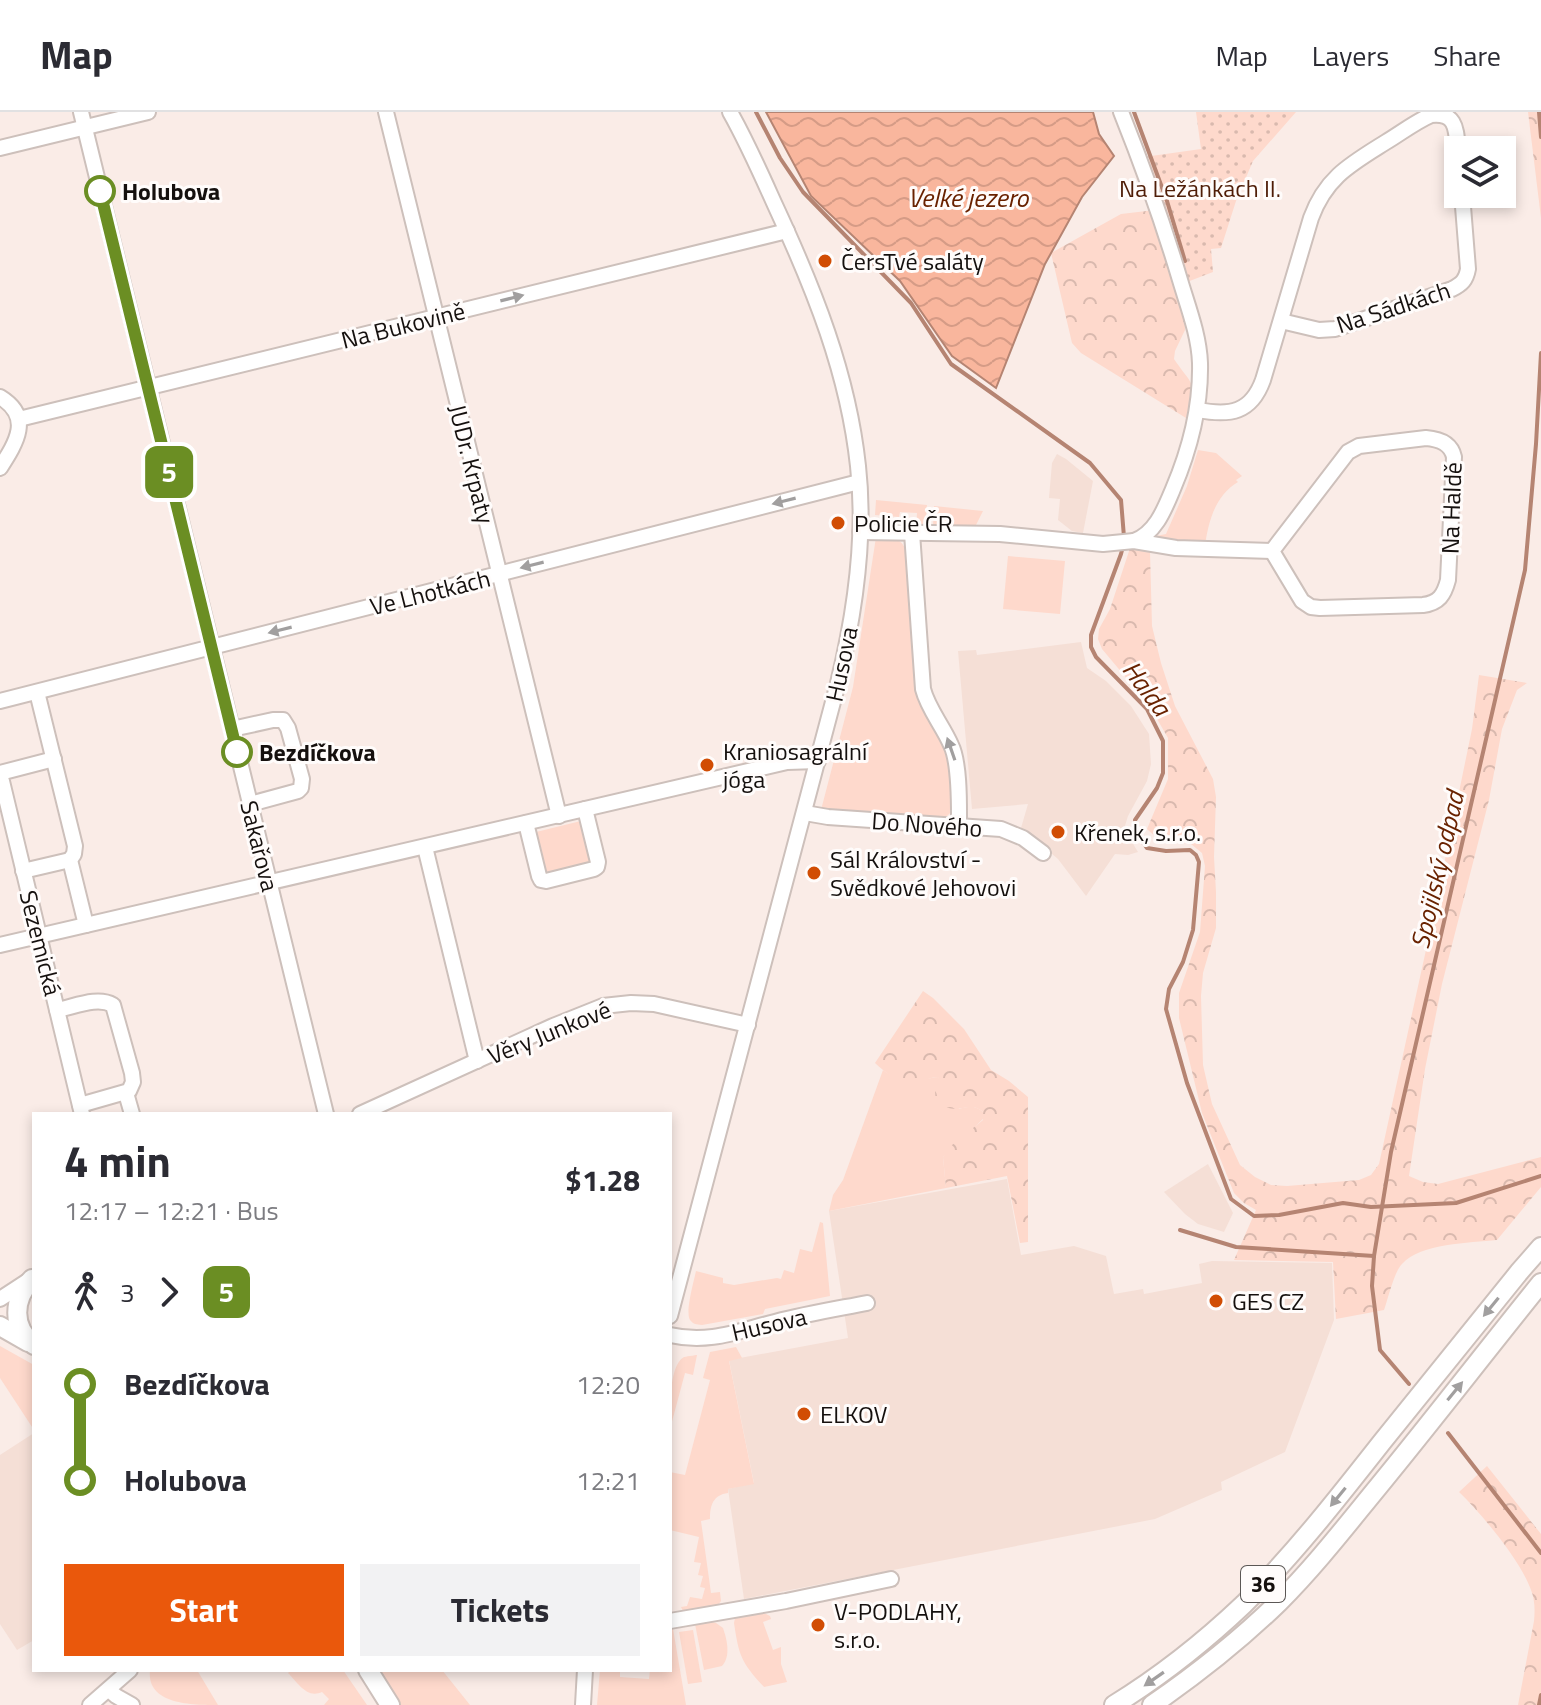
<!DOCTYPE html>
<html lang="en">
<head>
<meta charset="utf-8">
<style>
	:root { --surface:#fff; --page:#f2f2f3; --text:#2b2b33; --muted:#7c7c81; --line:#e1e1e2; --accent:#ea580c }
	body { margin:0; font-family:"Titillium Web",sans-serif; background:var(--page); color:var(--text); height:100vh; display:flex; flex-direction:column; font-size:30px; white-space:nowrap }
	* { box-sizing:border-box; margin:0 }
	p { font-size:26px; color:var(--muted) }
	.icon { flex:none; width:44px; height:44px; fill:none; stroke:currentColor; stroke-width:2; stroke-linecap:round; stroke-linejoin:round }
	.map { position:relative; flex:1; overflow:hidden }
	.panel { position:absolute; left:32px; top:1000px; width:640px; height:560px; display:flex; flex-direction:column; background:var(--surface); border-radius:0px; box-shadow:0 4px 12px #0003 }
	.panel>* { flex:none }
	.badge { padding:0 16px; border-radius:12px; font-size:28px; line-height:52px }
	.buttons { position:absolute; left:1444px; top:24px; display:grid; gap:16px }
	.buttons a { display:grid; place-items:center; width:72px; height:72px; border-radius:0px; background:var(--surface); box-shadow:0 4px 12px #0003; font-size:40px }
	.map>.badge { position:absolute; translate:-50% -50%; box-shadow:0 0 0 4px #fff }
	.legs { display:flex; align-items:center; gap:12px; height:88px; padding:0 32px; font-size:26px }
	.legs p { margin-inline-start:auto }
	.headline { display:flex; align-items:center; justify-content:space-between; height:136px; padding:0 32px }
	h1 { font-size:44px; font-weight:700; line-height:60px }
	.primary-button { display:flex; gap:16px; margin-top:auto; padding:16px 32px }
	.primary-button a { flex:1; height:92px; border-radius:0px; background:var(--accent); color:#fff; font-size:32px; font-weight:700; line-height:92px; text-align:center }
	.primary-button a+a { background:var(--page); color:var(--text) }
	ul { padding:0 32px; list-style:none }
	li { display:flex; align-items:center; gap:28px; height:96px; font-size:30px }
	li i { display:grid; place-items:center; width:12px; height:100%; margin:0 10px; background:currentColor }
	li i::after { content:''; width:20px; height:20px; margin:-10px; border:6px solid; border-radius:50%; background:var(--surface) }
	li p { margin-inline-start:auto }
	li:first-child i { background:linear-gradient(#0000 50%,currentColor 0) }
	li:last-child i { background:linear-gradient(currentColor 50%,#0000 0) }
	header { display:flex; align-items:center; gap:48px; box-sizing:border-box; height:112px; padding:0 40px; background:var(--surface); border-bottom:2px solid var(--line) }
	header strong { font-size:38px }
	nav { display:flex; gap:44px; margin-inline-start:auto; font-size:28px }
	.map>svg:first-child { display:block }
</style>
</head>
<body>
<header>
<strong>Map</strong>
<nav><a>Map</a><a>Layers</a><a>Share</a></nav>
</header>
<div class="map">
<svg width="1541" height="1593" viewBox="0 0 1541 1593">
	<defs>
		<pattern id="forest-crowns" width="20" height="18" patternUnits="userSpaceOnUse" patternTransform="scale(2)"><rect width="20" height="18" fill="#fed9cc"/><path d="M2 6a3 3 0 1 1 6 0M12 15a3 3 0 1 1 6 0" fill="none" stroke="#d9b9ae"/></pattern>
		<pattern id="garden-dots" width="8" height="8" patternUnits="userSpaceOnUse" patternTransform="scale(2)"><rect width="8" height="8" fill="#fed9cc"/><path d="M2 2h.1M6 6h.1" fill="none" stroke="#d9b9ae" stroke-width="1.8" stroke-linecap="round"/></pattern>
		<pattern id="water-waves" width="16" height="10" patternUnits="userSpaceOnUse" patternTransform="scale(2)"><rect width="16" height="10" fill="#f9b69d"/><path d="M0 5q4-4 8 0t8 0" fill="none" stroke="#d59b86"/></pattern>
	</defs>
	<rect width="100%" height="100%" fill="#faece7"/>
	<!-- built -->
	<g fill="#f5dfd6">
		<path d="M 1057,342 L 1066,347 L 1093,369 L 1083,421 L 1072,419 L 1058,408 L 1060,387 L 1049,386 L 1052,351 Z"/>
		<path d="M 1081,530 L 1087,556 L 1106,569 L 1131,594 L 1149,622 L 1151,652 L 1147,669 L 1128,704 L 1124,717 L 1138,740 L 1128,743 L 1115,742 L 1086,784 L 1058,747 L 1021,716 L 1028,692 L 972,697 L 958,539 L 976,538 L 977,543 Z"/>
		<path d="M 1208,1052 L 1233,1101 L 1224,1120 L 1198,1112 L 1185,1102 L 1164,1080 Z"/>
		<path d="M 1007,1067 L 1021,1143 L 1074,1134 L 1106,1144 L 1114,1182 L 1143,1177 L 1144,1182 L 1202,1171 L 1199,1152 L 1212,1149 L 1332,1151 L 1334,1208 L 1285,1340 L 1221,1370 L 1222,1378 L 1155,1407 L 744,1487 L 728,1377 L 754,1371 L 729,1248 L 848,1226 L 829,1099 Z"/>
		<path d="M 34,1321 L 34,1528 L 17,1538 L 0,1512 L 0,1343 Z"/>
	</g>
	<!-- green -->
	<g fill="#fed9cc">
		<path d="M 1198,338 L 1216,341 L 1242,364 L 1236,368 L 1238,370 C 1215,384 1209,408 1205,433 L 1155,428 L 1156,424 L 1166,422 L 1187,374 Z"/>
		<path d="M 876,388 L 927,393 L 925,415 L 916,417 L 917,401 L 900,400 L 899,405 L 875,403 Z"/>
		<path d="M 934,394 L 983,399 L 974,417 L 933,415 Z"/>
		<path d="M 876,425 C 888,426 899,424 905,436 L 916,568 L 950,645 L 953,698 L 947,704 L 938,707 L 821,698 L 853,575 Z"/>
		<path d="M 1008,444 L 1065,449 L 1060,502 L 1003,497 Z"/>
		<path d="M 585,708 L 595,749 L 591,753 L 545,763 L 532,721 Z"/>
		<path d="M 883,958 C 892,966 911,969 924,967 C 929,967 934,965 938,965 L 959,997 C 969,994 975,993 983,1000 L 983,1007 L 943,1045 L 946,1076 L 829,1099 L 833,1083 L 843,1068 Z"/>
		<path d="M 820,1110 L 823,1111 L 830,1184 L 765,1197 L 763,1202 L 702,1213 C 696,1212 694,1213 690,1208 C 685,1200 694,1169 696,1159 L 723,1166 L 723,1171 L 734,1173 L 777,1166 L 781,1167 L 784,1158 L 794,1161 L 800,1137 L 812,1140 Z"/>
		<path d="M 0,1234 L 34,1253 L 34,1318 L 0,1266 Z"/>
		<path d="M 736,1235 L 742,1246 L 729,1249 L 754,1372 L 728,1377 L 728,1381 C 713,1383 710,1393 710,1407 L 701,1409 L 711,1481 L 720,1480 L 721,1489 L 718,1493 L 683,1499 L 681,1495 L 687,1494 L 690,1485 L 702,1487 L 705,1476 L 700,1475 L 703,1464 L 698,1463 L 701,1451 L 694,1450 L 699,1425 L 670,1418 L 670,1360 L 685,1363 L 710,1268 L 703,1266 L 710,1240 Z"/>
		<path d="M 697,1243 L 693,1263 L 685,1261 L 670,1317 C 670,1301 668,1254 684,1245 C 684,1245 696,1243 697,1243 Z"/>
		<path d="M 762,1500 L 770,1504 L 771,1507 L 763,1510 L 773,1538 L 781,1535 L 781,1552 L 787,1570 L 764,1575 C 741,1550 739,1544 734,1511 L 735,1506 Z"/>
		<path d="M 709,1509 L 716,1511 L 723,1516 C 727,1528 731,1544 722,1554 L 704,1558 L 695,1512 Z"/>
		<path d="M 670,1516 L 673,1517 L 686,1593 L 597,1593 L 600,1558 L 620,1558 L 620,1565 L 649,1567 L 650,1558 L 670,1558 Z"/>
		<path d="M 693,1518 L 702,1570 L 688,1572 L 679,1520 Z"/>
		<path d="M 150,1558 L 197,1558 L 218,1593 C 193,1593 146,1593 150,1558 Z"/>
		<path d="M 291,1558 L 343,1558 L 367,1593 L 324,1593 L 329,1587 L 322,1580 C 307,1587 298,1571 288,1561 Z"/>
		<path d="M 380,1558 L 442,1558 L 470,1593 L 401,1593 Z"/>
	</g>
	<!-- forest -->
	<g fill="url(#forest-crowns)">
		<path d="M 1528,0 L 1541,0 L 1541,106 Z"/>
		<path d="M 1155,98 L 1185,204 L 1185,218 L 1175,239 L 1174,247 C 1193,275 1199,270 1186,306 L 1081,241 L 1072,231 L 1051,141 L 1121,102 Z"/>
		<path d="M 1130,436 L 1150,439 L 1152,514 L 1161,551 L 1175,594 L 1213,667 L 1216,685 L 1214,745 L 1216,780 L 1216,816 L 1203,861 L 1201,884 L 1203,953 L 1212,992 L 1240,1053 L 1255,1065 L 1271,1073 L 1287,1074 L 1359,1068 L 1371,1063 L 1379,1052 L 1433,806 L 1472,617 L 1479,563 L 1527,571 L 1517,578 L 1502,617 L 1489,688 L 1442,872 L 1425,957 L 1409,1064 L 1423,1070 L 1438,1072 L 1541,1045 L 1541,1075 L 1497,1128 C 1469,1131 1421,1131 1402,1152 C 1394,1160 1388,1187 1384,1198 L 1336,1207 L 1333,1150 L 1234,1148 L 1256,1098 L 1244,1091 L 1234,1081 L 1202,1001 L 1179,906 L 1179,881 L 1200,820 L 1205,754 L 1202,741 L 1191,732 L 1159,728 L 1147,717 L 1168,667 L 1168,626 L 1149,593 L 1102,537 L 1098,527 L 1099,517 L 1110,497 Z"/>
		<path d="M 923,879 L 933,886 L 964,917 L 991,958 L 1009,969 L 1028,985 L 1028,1130 L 1020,1131 L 1007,1064 L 946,1076 L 943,1045 L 953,1032 L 983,1008 L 983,1000 C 973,992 968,996 957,997 C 949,997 943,994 936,991 L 935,979 L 939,970 L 938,965 C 929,965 921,971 911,971 C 896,970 885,960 875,951 Z"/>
		<path d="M 1487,1354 L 1541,1422 L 1541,1593 L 1518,1593 L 1534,1509 C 1535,1499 1535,1488 1531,1478 C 1521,1449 1481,1401 1459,1380 Z"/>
	</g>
	<!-- garden -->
	<path fill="url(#garden-dots)" d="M 1196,0 L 1296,0 L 1253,49 L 1236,89 L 1221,136 L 1211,137 L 1213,160 L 1187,170 L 1168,105 L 1144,45 L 1201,37 Z"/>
	<!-- water -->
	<path fill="url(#water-waves)" stroke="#b58472" stroke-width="2" d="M 766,0 L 1093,0 L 1099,22 L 1114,44 L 1082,85 L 1045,152 L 996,276 L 952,244 L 900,169 L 811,84 Z"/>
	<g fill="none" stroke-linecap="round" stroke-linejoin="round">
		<!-- stream -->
		<g stroke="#b58472" stroke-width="4">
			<path d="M 756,0 L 780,46 L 803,80 L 911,191 L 951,252 L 1090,351 L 1121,388 L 1124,425"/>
			<path d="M 1134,0 L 1167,89 L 1185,149"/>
			<path d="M 1539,0 L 1541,25"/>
			<path d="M 1123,434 L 1121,442 L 1091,523 L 1091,535 L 1096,545 L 1147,597 L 1163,629 L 1163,661 L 1157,676 L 1135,708 L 1137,722 L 1147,736 L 1166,739 L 1190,738 L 1196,743 L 1199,750 L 1193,818 L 1183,850 L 1169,877 L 1166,897 L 1187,971 L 1231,1087 L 1254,1104 L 1279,1103 L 1343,1091 L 1371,1095 L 1456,1091 L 1541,1064"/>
			<path d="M 1180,1118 L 1236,1135 L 1374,1144"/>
			<path d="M 1409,1272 L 1380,1238 L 1372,1174 L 1374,1144 L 1391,1040 L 1525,458 L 1536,332 L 1541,241"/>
			<path d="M 1448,1321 L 1541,1441"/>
			<path d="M 1539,1593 L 1541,1583"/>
		</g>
		<!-- minor casing -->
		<g stroke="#cdc0bb" stroke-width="18">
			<g id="minor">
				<path d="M 81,0 L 326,1002"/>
				<path d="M 386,0 L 559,704"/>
				<path d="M 1121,0 C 1143,55 1163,111 1180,168 C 1188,195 1199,223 1200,251 C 1201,295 1190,337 1173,377 C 1165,396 1156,421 1134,429"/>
				<path d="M 0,36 L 148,0"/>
				<path d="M 1281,209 L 1319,218 L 1335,217 L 1452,177 C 1462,172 1466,168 1468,157 L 1462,82"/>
				<path d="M 0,285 C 33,305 16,331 0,356"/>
				<path d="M 1198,298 C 1230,304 1251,301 1263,268 L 1311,106 C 1326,65 1351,52 1386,30 C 1401,21 1415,10 1431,3 C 1457,0 1456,18 1458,38"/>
				<path d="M 19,307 L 787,119"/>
				<path d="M 1426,326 C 1439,327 1451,331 1454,345 L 1448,468 C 1444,483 1439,491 1423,493 L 1320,496 L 1311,495 L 1302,489 L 1272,439 L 1348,340 L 1359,334 Z"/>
				<path d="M 860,420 L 1000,422 L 1103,432 L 1134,429 L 1176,436 L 1272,439"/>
				<path d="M 912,421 L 923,577 C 928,597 943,614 951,633 C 960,651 959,694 959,714"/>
				<path d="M 37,580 L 75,734 L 74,742 L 70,748 L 86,813"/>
				<path d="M 0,589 L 859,370"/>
				<path d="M 232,617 L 273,608 L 283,608 L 288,616 L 302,667 L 301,676 L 298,679 L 250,692"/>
				<path d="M 54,647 L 0,661 L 82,1002"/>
				<path d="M 805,701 L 828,705 L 1001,717 L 1023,726 L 1043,741"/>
				<path d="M 526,711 L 539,764 L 541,768 L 546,769 L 594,757 L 597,755 L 598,750 L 585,697"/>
				<path d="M 425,735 L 477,949"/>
				<path d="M 23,759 L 70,748"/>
				<path d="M 0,833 L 787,650 L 818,649"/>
				<path d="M 57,898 C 74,895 97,884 113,893 L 132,961 L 133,970 L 129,979 L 80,993"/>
				<path d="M 126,981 L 132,1002"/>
				<path d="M 360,1002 L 553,914 L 603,894 L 631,891 L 654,892 L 748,913"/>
				<path d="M 0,1187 L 26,1170"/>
				<path d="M 670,1204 L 838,571 C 855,501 866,426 858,354 C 848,261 814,177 775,93 C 761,62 747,30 730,0"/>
				<path d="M 670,1223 C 709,1232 738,1219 775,1210 C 805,1202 836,1197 867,1191"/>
				<path d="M 670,1509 L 786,1489 L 891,1467"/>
				<path d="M 109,1578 L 116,1584 L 132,1593"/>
				<path d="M 90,1593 L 130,1558"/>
				<path d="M 583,1593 L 585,1558"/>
			</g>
		</g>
		<!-- major casing -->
		<g stroke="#cdc0bb" stroke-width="22">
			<g id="major">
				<path d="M 32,1167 C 13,1187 11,1215 34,1233"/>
				<path d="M 0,1214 L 28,1230"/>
				<path d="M 368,1558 L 390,1593"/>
				<path d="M 1114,1593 C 1161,1564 1204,1530 1244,1492 C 1294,1442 1338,1386 1382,1330 C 1428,1273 1474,1216 1520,1159 L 1541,1135"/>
				<path d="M 1152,1593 C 1197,1562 1240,1528 1279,1490 C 1315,1454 1346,1414 1378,1375 C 1433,1308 1486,1239 1541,1171"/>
			</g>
		</g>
		<!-- minor -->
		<use href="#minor" stroke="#fff" stroke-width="14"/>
		<!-- major -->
		<use href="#major" stroke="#fff" stroke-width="18"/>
	</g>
	<!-- one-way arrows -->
	<defs><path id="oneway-solid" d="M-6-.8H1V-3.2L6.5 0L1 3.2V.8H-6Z" transform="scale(2)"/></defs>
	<g fill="#a19f9f">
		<use href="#oneway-solid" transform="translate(512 186) rotate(-14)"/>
		<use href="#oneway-solid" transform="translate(784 389) rotate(166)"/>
		<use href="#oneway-solid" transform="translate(532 453) rotate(166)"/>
		<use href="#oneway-solid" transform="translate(280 518) rotate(166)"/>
		<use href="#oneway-solid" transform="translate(951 637) rotate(-109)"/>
		<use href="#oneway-solid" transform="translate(1491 1195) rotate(129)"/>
		<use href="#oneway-solid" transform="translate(1455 1279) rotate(-51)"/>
		<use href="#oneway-solid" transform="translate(1338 1385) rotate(129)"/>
		<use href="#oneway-solid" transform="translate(1154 1567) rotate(145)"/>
	</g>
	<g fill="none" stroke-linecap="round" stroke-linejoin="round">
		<!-- line-1 casing -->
		<g stroke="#fff" stroke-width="18">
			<path id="line-1" d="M 100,79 L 237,640"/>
		</g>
		<!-- line-1 -->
		<use href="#line-1" stroke="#6b8e23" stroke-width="12"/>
	</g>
	<!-- markers -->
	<g fill="#fff" stroke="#6b8e23" stroke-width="4">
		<circle cx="100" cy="79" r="14"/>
		<circle cx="237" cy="640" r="14"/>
	</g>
	<g fill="#d14d04" stroke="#fffcfb" stroke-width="3">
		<circle cx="825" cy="149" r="8"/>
		<circle cx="838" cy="411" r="8"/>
		<circle cx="707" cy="653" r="8"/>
		<circle cx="1058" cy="720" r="8"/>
		<circle cx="814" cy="761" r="8"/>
		<circle cx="1216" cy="1189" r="8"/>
		<circle cx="804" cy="1302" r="8"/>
		<circle cx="818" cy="1513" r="8"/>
	</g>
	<g text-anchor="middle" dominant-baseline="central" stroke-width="6" stroke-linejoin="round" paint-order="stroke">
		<!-- shield labels -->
		<rect fill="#fffcfb" stroke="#5b5755" stroke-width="2" x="1241" y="1454" width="44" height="36" rx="6"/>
		<g font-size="22" font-weight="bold" fill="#15100e">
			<text x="1263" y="1472">36</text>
		</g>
		<!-- park labels -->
		<g font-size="24" fill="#4f1d07" stroke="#fffcfb">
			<text x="1200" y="76">Na Ležánkách II.</text>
		</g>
		<!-- stop labels -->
		<g font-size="24" font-weight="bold" fill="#15100e" stroke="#fffcfb" text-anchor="start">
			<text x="122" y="79">Holubova</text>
			<text x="259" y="640">Bezdíčkova</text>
		</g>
		<!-- poi labels -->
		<g font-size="24" fill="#15100e" stroke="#fffcfb" text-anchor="start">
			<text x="841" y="149">ČersTvé saláty</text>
			<text x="854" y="411">Policie ČR</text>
			<text x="723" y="639">Kraniosagrální<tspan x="723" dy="28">jóga</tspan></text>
			<text x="1074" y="720">Křenek, s.r.o.</text>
			<text x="830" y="747">Sál Království -<tspan x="830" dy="28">Svědkové Jehovovi</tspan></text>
			<text x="1232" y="1189">GES CZ</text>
			<text x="820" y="1302">ELKOV</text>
			<text x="834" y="1499">V-PODLAHY,<tspan x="834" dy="28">s.r.o.</tspan></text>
		</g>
		<!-- street labels -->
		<g font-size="24" fill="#15100e" stroke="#fffcfb">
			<text transform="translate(1393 195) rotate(-18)">Na Sádkách</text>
			<text transform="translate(403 213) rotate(-14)">Na Bukovině</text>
			<text transform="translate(472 352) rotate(76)">JUDr. Krpaty</text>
			<text transform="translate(1451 396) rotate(-88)">Na Haldě</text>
			<text transform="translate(430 480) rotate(-14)">Ve Lhotkách</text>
			<text transform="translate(841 552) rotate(-78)">Husova</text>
			<text transform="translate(927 712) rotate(4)">Do Nového</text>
			<text transform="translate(260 734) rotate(76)">Sakařova</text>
			<text transform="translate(41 831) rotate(76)">Sezemická</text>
			<text transform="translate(549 920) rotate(-22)">Věry Junkové</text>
			<text transform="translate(769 1212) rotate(-13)">Husova</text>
		</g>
		<!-- water labels -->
		<g font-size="26" font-style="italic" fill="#692200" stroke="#fffcfb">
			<text x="968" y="85">Velké jezero</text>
			<text transform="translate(1147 576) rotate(53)">Halda</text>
			<text transform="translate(1437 758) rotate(-77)">Spojilský odpad</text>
		</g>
	</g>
</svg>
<div class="buttons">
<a><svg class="icon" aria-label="layers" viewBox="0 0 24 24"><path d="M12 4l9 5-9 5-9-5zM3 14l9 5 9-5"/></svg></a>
</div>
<b class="badge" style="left:169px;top:360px;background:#6b8e23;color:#fff">5</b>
<section class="panel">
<div class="headline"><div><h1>4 min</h1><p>12:17 – 12:21 · Bus</p></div><b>$1.28</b></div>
<div class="legs"><svg class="icon" aria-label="walk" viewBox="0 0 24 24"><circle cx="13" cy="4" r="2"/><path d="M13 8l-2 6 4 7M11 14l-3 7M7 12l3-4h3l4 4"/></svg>3<svg class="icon" aria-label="forward" viewBox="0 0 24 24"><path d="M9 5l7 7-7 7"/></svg><b class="badge" style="background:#6b8e23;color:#fff">5</b></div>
<ul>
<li><i style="color:#6b8e23"></i><b>Bezdíčkova</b><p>12:20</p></li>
<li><i style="color:#6b8e23"></i><b>Holubova</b><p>12:21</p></li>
</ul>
<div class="primary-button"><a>Start</a><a>Tickets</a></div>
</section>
</div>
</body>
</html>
